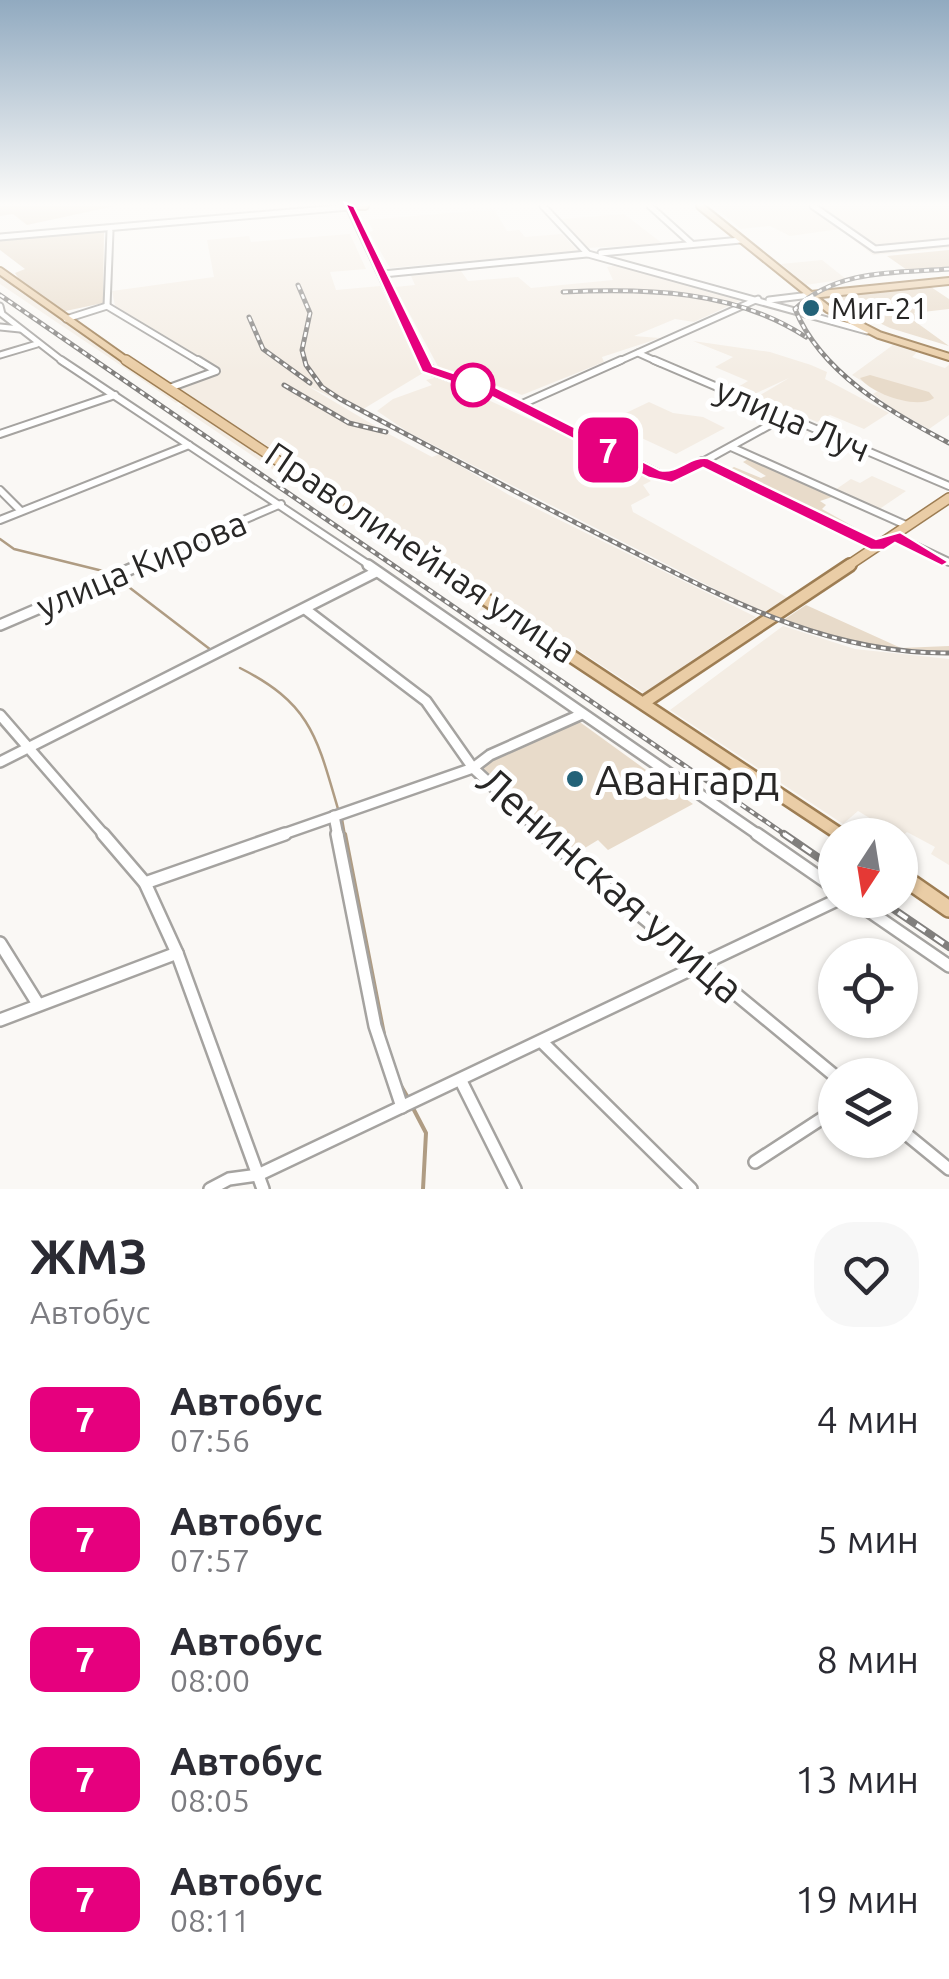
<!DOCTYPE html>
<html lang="ru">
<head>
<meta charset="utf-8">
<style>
	:root { --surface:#fff; --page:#f7f7f7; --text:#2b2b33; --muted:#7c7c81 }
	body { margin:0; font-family:Ubuntu,sans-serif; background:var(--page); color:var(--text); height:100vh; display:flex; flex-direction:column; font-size:38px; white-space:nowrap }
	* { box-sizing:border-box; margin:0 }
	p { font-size:32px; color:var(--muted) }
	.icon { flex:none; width:55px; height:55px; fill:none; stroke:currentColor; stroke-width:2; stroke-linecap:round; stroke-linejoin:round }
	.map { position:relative; height:1189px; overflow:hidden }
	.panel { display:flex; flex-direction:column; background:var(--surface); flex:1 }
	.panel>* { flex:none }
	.badge { padding:0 20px; border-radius:15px; font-size:35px; line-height:65px }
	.needle { width:65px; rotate:192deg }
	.tools { position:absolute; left:818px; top:818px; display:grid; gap:20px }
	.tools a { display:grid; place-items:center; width:100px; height:100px; border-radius:50%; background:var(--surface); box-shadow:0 2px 8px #0004; font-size:50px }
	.map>.badge { position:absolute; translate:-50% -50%; box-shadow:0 0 0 5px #fff }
	.round { display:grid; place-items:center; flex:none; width:105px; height:105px; border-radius:40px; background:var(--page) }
	.overview { display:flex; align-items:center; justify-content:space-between; height:170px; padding:0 30px }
	h1 { font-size:48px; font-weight:700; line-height:75px }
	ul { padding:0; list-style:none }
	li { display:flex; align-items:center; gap:30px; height:120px; padding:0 30px }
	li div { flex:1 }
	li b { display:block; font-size:38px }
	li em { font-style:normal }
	li .badge { min-width:110px; font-weight:700; text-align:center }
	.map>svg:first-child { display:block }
</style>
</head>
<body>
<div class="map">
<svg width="949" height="1189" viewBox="0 0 949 1189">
	<rect width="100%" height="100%" fill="#faf8f5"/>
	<!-- built -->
	<g fill="#f4ede4">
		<path d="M 713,206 L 949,206 L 949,248 L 873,255 L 840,229 L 790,236 L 770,226 L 741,229 Z"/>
		<path d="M 494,209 L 507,231 L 519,230 L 525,237 L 562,234 L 578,251 L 390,268 L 369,232 L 373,231 L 368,220 Z"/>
		<path d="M 624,214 L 663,244 L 587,248 L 561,219 Z"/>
		<path d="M 350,234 L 366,269 L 330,272 L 336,290 L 380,286 L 423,373 L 360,411 L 306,385 L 389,434 L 432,457 L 440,454 L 509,495 L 756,617 L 644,693 L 180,389 L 222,370 L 115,306 L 112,291 L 214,277 L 207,240 L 249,236 L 251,242 Z"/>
		<path d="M 822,260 L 846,279 L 806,285 L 781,264 Z"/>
		<path d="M 618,265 L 744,299 L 694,322 L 675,319 L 634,336 L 660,338 L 602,357 L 604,362 L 522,395 L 487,382 L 494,373 L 466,378 L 440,370 L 395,287 L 415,285 L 411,276 L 461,271 L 468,281 L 518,277 L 531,288 L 613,280 L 607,267 Z"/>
		<path d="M 0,274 L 17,290 L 185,399 L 176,403 L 104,354 L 0,284 Z"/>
		<path d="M 693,341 L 770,352 L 811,365 L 827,372 L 825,379 L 889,413 L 864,429 L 830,415 L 817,422 L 790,410 L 782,411 L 755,398 L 789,378 L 748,397 L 733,390 L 748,381 L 715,367 L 733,357 Z"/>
		<path d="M 893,345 L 917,352 L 912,357 L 945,368 L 949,365 L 949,415 L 929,429 L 893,409 L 873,394 L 878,391 L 852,375 Z"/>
		<path d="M 438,377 L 586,445 L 602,461 L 611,458 L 645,476 L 651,481 L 643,485 L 650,495 L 631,505 L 633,512 L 788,598 L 762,613 L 408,432 L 377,411 L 393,399 L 432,385 L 426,380 Z"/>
		<path d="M 649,402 L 673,413 L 703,417 L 725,428 L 676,454 L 607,422 Z"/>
		<path d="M 192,403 L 378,527 L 366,532 L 180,407 Z"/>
		<path d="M 872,476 L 906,491 L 878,510 L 835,490 L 851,479 L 860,483 Z"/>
		<path d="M 385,535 L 558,650 L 555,654 L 550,657 L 375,539 Z"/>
		<path d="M 783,626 L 855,649 L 949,659 L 949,865 L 931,854 L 935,847 L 907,832 L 901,837 L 858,811 L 843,824 L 670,710 Z"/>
	</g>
	<!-- green -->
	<g fill="#e8dbca">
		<path d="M 0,206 L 115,206 L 27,225 L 13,214 L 0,216 Z"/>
		<path d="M 104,231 L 103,303 L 61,312 L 25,288 L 15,273 L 25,269 L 0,250 L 0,240 Z"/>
		<path d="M 949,250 L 949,268 L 910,272 L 887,256 Z"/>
		<path d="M 931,287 L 949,299 L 949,309 L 914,313 L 918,318 L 913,320 L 949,346 L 890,328 L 846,307 L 854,305 L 850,302 L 840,303 L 831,297 Z"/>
		<path d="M 870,375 L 929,392 L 934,398 C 917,410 872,394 860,378 Z"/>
		<path d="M 750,458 L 835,496 L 820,501 L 826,505 L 822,509 L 856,528 L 727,471 L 734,467 L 761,478 L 766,476 L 743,462 Z"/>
		<path d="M 806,605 L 901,648 L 949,646 L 949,651 L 865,647 L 782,621 Z"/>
		<path d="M 577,720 L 693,804 L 608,850 L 598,840 L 575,854 L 503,792 L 481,766 L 504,751 Z"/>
	</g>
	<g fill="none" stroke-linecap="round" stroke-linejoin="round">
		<!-- stream-far1 -->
		<g stroke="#af9c83" stroke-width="2.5">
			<path d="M 0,539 L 14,549 L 111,573"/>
			<path d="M 117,578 L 211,650"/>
			<path d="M 240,668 C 311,704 317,737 338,809"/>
			<path d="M 342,819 L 345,836"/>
		</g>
		<!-- stream -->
		<g stroke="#af9c83" stroke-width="4">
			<path d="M 345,834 L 384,1034"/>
			<path d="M 400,1084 L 407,1096"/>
			<path d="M 414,1110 L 426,1133 L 423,1189"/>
		</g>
		<!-- minor-far3 casing -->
		<g stroke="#a5a3a0" stroke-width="9">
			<g id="minor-far3">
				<path d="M 543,206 L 588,254 L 867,331"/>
				<path d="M 650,206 L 692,244"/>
				<path d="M 813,206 L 875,249 L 949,242"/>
				<path d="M 0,237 L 349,207 L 423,363"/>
				<path d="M 601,253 L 741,240"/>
				<path d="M 383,274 L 587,254"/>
				<path d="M 769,300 L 810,295"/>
				<path d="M 0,306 L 2,314 L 65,363"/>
				<path d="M 107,306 L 110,231"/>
				<path d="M 66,319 L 107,306 L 202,363"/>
				<path d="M 0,327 L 20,329"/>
				<path d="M 638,353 L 660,363"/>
				<path d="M 0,355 L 37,344"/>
				<path d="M 615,363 L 758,299"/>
			</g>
		</g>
		<!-- minor-far2 casing -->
		<g stroke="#a5a3a0" stroke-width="10">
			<g id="minor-far2">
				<path d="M 61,360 L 372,567"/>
				<path d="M 422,360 L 434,372 L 490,390 L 665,477 L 677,476 L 786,416"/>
				<path d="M 654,360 L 949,486"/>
				<path d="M 172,387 L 216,371 L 198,360"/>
				<path d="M 520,405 L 621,360"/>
				<path d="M 0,434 L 115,395"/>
				<path d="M 731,447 L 908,526"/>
				<path d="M 702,461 L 877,546"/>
				<path d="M 0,490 L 21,511"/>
				<path d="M 0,520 L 189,445"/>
				<path d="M 894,536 L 949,562"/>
				<path d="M 134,567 L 281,504"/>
			</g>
		</g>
		<!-- minor-far1 casing -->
		<g stroke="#a5a3a0" stroke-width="14">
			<g id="minor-far1">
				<path d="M 368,565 L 760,836"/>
				<path d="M 305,609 L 426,701 L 473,768 L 546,836"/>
				<path d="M 0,625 L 140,565"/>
				<path d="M 0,715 L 105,836"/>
				<path d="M 0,762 L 376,572"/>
				<path d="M 334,816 L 338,836"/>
				<path d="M 278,836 L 473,768 L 490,755 L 582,714"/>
			</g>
		</g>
		<!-- minor casing -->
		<g stroke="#a5a3a0" stroke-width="16">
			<g id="minor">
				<path d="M 103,834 L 145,883 L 177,953 L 263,1189"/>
				<path d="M 337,834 L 375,1026 L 402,1107"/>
				<path d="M 542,834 L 835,1076"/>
				<path d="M 757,834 L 835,888"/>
				<path d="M 145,883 L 285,834"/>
				<path d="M 853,900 L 949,966"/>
				<path d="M 0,943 L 38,1004"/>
				<path d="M 0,1020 L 177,953"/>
				<path d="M 542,1042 L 691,1189"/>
				<path d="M 461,1081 L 515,1189"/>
				<path d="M 900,1129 L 949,1169"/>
				<path d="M 755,1162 L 835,1110"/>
				<path d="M 210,1189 L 229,1179 L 258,1175 L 837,900"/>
			</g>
		</g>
		<!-- major-far3 casing -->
		<g stroke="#9d7d53" stroke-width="10">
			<g id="major-far3">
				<path d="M 349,206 L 365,206"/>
				<path d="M 700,206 L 828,309 L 879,335 L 949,357"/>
				<path d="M 0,271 L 130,363"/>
				<path d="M 811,295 L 949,281"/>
			</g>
		</g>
		<!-- major-far2 casing -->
		<g stroke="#9d7d53" stroke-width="12">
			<g id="major-far2">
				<path d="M 126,360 L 438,567"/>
				<path d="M 846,567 L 949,498"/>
			</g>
		</g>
		<!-- major-far1 casing -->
		<g stroke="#9d7d53" stroke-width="16">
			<g id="major-far1">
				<path d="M 434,565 L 841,835"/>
				<path d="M 646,701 L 850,565"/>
			</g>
		</g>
		<!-- major casing -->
		<g stroke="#9d7d53" stroke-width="20">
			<path id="major" d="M 900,875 L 949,909"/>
		</g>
		<!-- minor-far3 -->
		<use href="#minor-far3" stroke="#fff" stroke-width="5"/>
		<!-- minor-far2 -->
		<use href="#minor-far2" stroke="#fff" stroke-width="6"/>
		<!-- minor-far1 -->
		<use href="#minor-far1" stroke="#fff" stroke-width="9"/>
		<!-- minor -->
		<use href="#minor" stroke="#fff" stroke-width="11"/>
		<!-- major-far3 -->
		<use href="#major-far3" stroke="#eacda6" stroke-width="6"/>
		<!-- major-far2 -->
		<use href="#major-far2" stroke="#eacda6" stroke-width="9"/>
		<!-- major-far1 -->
		<use href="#major-far1" stroke="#eacda6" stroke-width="11"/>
		<!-- major -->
		<use href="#major" stroke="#eacda6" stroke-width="15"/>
		<!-- rail-far1 casing -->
		<g stroke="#817f7d" stroke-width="5">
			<g id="rail-far1">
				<path d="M 949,269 C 895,273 837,269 795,309 C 821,373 890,412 949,443"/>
				<path d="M 298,285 L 310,313 L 302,350 L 306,365 L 322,387 L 340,399 C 430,447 520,495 612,541 C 721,596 824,654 949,653"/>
				<path d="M 563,292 C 646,288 734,290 806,337"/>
				<path d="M 0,295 L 787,836"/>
				<path d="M 249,317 L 263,349 L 310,383"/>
				<path d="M 284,385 L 349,423 L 386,432"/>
			</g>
		</g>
		<!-- rail casing -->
		<g stroke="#817f7d" stroke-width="8">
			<g id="rail">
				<path d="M 784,834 L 835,869"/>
				<path d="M 880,900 L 949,947"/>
			</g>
		</g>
		<!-- rail-far1 -->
		<use href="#rail-far1" stroke="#fff" stroke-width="2.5" stroke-dasharray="5" stroke-linecap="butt"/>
		<!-- rail -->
		<use href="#rail" stroke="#fff" stroke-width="4" stroke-dasharray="11" stroke-linecap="butt"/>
	</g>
	<!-- sky -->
	<linearGradient id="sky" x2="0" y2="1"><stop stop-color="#91aac0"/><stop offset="0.55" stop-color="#fdfcfa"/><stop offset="1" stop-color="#fdfcfa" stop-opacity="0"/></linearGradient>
	<rect width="949" height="372" fill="url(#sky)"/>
	<!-- line -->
	<path fill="#e6007e" stroke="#fff" stroke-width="2.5" d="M 345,203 L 354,206 L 433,366 L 495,387 L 660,470 C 678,474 690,455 708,458 L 876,539 L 900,532 L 949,562 L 942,566 L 895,543 L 884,550 L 871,550 L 703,468 L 672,483 L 649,478 L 484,393 L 422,372 Z"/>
	<!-- markers -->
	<g fill="#236278" stroke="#fff" stroke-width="4">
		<circle cx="811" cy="308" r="10"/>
		<circle cx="575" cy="779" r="10"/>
	</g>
	<circle fill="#fff" stroke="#e6007e" stroke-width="5" cx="473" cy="385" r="20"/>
	<g text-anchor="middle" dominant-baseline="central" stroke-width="10" stroke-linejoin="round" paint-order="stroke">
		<!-- far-poi labels -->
		<g font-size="30" fill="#282726" stroke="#fff" text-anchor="start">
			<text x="831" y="308">Миг-21</text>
		</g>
		<!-- street labels -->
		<g font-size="35" fill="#282726" stroke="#fff">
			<text transform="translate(793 419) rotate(23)">улица Луч</text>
			<text transform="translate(421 552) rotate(34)">Праволинейная улица</text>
			<text transform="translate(141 564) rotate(-23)">улица Кирова</text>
		</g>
		<!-- near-poi labels -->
		<g font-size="42" fill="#282726" stroke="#fff" text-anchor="start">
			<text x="595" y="779">Авангард</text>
		</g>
		<!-- near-street labels -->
		<g font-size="42" fill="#282726" stroke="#fff">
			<text transform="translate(611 884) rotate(41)">Ленинская улица</text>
		</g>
	</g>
</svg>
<div class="tools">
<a><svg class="needle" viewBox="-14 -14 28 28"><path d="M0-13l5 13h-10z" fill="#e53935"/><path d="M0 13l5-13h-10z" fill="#7c7c81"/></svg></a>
<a><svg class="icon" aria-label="locate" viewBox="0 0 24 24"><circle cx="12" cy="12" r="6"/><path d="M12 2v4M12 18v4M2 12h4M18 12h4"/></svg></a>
<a><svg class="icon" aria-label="layers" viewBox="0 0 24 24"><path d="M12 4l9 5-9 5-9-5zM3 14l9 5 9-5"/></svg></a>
</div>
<b class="badge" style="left:608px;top:450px;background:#e6007e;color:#fff">7</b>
</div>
<section class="panel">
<div class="overview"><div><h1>ЖМЗ</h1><p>Автобус</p></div><a class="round"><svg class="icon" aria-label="heart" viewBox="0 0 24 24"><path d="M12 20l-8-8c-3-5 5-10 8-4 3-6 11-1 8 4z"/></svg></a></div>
<ul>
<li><span class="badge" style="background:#e6007e;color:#fff">7</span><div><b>Автобус</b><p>07:56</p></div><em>4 мин</em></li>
<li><span class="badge" style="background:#e6007e;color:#fff">7</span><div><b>Автобус</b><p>07:57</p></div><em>5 мин</em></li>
<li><span class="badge" style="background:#e6007e;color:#fff">7</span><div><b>Автобус</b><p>08:00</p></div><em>8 мин</em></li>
<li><span class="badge" style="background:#e6007e;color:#fff">7</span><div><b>Автобус</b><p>08:05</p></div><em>13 мин</em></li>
<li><span class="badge" style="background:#e6007e;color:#fff">7</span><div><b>Автобус</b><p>08:11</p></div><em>19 мин</em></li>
</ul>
</section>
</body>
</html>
